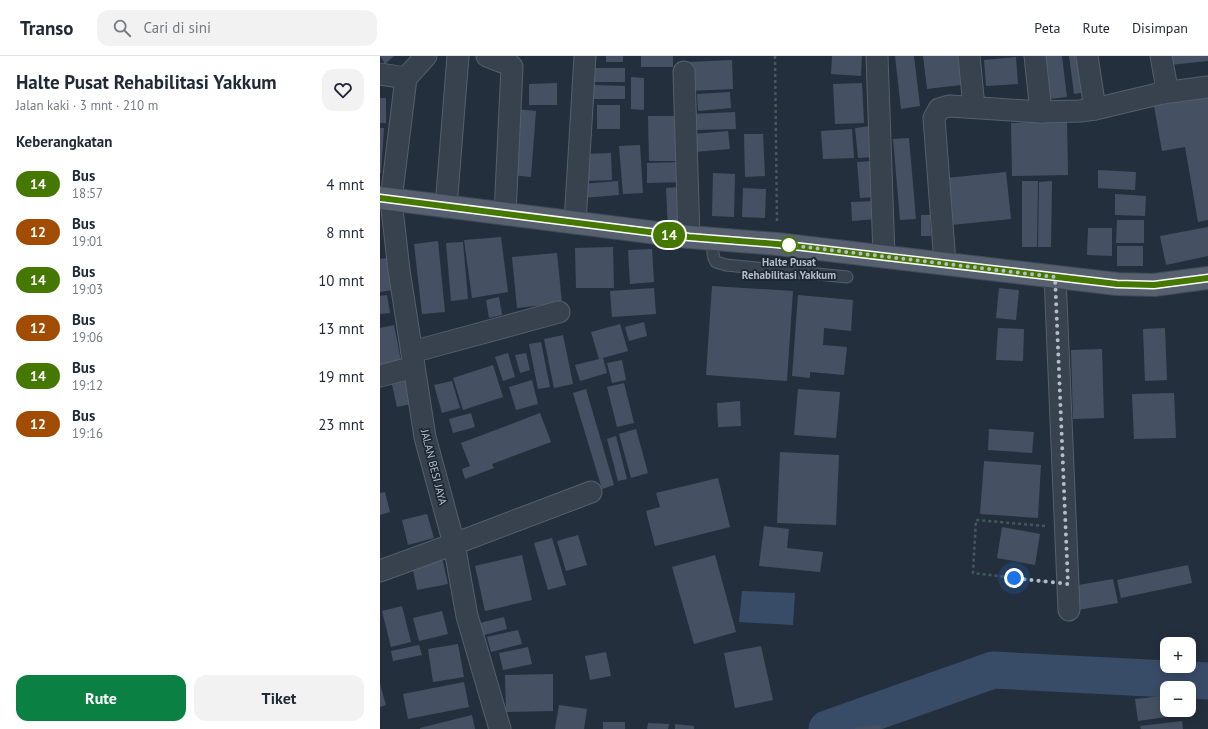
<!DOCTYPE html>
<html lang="id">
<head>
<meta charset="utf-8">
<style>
	:root { --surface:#fff; --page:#f2f2f3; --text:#1f2937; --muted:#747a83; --line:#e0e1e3; --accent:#0b8043 }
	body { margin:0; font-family:"PT Sans",sans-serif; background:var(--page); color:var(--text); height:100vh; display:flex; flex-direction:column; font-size:15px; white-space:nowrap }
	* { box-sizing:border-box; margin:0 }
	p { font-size:13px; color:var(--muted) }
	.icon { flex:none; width:22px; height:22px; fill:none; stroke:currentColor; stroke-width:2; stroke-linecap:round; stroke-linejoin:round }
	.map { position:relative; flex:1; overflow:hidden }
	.drawer { display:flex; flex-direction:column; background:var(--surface); width:380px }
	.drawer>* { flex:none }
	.badge { padding:0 8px; border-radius:13px; font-size:14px; line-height:26px }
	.tools { position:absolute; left:780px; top:581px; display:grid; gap:8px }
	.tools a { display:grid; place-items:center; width:36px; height:36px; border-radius:8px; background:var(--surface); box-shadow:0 2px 10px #0003; font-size:20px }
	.you { position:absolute; width:20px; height:20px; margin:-10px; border:3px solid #fff; border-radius:50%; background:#1a73e8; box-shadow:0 0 0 6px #1a73e833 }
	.map>.badge { position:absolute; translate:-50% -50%; box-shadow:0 0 0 2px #fff }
	h2 { padding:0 16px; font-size:15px; line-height:36px }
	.round { display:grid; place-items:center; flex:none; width:42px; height:42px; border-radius:12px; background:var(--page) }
	.overview { display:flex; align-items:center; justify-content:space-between; height:68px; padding:0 16px }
	h1 { font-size:19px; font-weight:700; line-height:30px }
	.primary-button { display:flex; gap:8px; margin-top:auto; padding:8px 16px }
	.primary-button a { flex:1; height:46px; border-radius:12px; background:var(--accent); color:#fff; font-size:16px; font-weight:700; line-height:46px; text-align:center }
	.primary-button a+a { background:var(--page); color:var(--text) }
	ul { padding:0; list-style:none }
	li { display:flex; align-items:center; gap:12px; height:48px; padding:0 16px }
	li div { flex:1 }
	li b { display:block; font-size:15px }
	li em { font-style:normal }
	li .badge { min-width:44px; font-weight:700; text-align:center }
	header { display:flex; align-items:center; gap:24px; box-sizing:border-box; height:56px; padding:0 20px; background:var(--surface); border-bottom:1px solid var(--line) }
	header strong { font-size:19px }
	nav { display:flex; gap:22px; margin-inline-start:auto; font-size:14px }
	.search { width:280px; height:36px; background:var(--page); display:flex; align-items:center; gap:10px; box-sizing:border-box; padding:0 14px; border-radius:12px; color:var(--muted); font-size:15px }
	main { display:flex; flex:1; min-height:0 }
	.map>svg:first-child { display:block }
</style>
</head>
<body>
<header>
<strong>Transo</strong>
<div class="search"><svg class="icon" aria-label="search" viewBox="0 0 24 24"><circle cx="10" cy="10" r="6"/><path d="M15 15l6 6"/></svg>Cari di sini</div>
<nav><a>Peta</a><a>Rute</a><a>Disimpan</a></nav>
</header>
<main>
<section class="drawer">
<div class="overview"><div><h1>Halte Pusat Rehabilitasi Yakkum</h1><p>Jalan kaki · 3 mnt · 210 m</p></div><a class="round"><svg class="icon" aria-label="heart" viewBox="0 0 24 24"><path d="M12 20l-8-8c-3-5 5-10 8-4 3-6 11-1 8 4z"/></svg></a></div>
<h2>Keberangkatan</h2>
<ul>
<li><span class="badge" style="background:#447800;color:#fff">14</span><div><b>Bus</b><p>18:57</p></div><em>4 mnt</em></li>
<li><span class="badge" style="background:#a14c00;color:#fff">12</span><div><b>Bus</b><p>19:01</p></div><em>8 mnt</em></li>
<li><span class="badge" style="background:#447800;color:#fff">14</span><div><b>Bus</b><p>19:03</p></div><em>10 mnt</em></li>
<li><span class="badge" style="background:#a14c00;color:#fff">12</span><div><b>Bus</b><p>19:06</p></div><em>13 mnt</em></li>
<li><span class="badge" style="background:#447800;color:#fff">14</span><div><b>Bus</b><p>19:12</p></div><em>19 mnt</em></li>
<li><span class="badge" style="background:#a14c00;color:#fff">12</span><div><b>Bus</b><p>19:16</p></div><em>23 mnt</em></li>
</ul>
<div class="primary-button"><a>Rute</a><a>Tiket</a></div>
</section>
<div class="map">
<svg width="828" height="673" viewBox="0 0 828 673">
	<rect width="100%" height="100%" fill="#242f3e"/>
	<!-- water -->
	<path fill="#394c67" d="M 362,535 L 415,537 L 413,569 L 359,566 Z"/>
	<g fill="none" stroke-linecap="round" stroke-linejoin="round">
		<!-- river -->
		<path stroke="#394c67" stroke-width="37" d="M 447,673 L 613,614 L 828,625"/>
	</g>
	<!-- building -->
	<g fill="#455162">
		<path d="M 0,0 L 14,0 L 5,8 Z"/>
		<rect x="226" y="0" width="17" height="6"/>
		<rect x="261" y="0" width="32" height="11"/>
		<path d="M 452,0 L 482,0 L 481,20 L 451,18 Z"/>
		<path d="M 515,0 L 534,0 L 540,50 L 521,53 Z"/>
		<path d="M 543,0 L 585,0 L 589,28 L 547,33 Z"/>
		<path d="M 664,0 L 682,0 L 687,41 L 669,43 Z"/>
		<path d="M 689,0 L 703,0 L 708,36 L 694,38 Z"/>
		<path d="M 789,0 L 828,0 L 828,5 L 790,9 Z"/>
		<path d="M 636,1 L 638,28 L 606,30 L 604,4 Z"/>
		<path d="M 352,4 L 353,33 L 309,35 L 308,6 Z"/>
		<rect x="209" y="12" width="36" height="14"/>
		<path d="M 251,21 L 264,22 L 264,54 L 251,53 Z"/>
		<path d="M 177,27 L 177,49 L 149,49 L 149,28 Z"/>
		<path d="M 482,27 L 484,67 L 455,68 L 453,28 Z"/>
		<path d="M 213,29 L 245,30 L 245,43 L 212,43 Z"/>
		<path d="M 350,36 L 351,52 L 318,55 L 317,38 Z"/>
		<path d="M 828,40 L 828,164 L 818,166 L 805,91 L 782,95 L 774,50 Z"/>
		<rect x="0" y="42" width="6" height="25"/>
		<rect x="217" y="49" width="23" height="24"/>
		<path d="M 136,53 L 156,55 L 151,121 L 132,119 Z"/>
		<path d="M 355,56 L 356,73 L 312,74 L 312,58 Z"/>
		<path d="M 268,60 L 296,60 L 296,105 L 269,105 Z"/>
		<path d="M 687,65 L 688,119 L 632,120 L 631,67 Z"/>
		<path d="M 490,70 L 493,101 L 478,102 L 475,72 Z"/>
		<path d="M 0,72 L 4,72 L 1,117 L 0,117 Z"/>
		<path d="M 472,73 L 474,102 L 443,103 L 441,75 Z"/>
		<path d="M 348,75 L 350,93 L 314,96 L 313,78 Z"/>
		<path d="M 364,78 L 383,78 L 385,120 L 365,121 Z"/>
		<path d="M 529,82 L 536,163 L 520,164 L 513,83 Z"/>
		<path d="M 260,89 L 263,137 L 243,138 L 239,90 Z"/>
		<path d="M 231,97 L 232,124 L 206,125 L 205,98 Z"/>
		<path d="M 493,105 L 496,141 L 480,142 L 477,106 Z"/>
		<path d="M 302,106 L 303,126 L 267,127 L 267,107 Z"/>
		<path d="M 718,114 L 756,116 L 755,134 L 718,132 Z"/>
		<path d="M 626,116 L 631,163 L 571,169 L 566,122 Z"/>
		<path d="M 333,117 L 355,118 L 354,161 L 332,160 Z"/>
		<path d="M 238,125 L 239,139 L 202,142 L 201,128 Z"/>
		<path d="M 642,125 L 658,125 L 657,191 L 642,191 Z"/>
		<path d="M 672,125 L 671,191 L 658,191 L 659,126 Z"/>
		<path d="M 301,131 L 302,175 L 288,175 L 286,132 Z"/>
		<path d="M 363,132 L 386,133 L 385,162 L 362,161 Z"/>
		<path d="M 735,138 L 766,140 L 765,160 L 735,159 Z"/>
		<path d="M 496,145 L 497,163 L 472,165 L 471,146 Z"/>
		<path d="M 541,159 L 550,159 L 551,180 L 541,180 Z"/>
		<path d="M 737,164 L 764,164 L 764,187 L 736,187 Z"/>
		<path d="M 828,171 L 828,200 L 786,209 L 780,180 Z"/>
		<path d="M 708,172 L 732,172 L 732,200 L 707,199 Z"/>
		<path d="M 121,181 L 128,236 L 92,242 L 84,184 Z"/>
		<path d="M 58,185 L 65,256 L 42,258 L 34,188 Z"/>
		<path d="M 83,186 L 88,243 L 71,245 L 66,187 Z"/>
		<rect x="737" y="190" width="26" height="20"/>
		<path d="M 233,191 L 234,232 L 196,232 L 195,192 Z"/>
		<path d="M 272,193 L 274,226 L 250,228 L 248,194 Z"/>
		<path d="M 177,197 L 182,247 L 137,252 L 132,201 Z"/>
		<path d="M 7,202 L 13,234 L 0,236 L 0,203 Z"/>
		<path d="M 332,230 L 413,235 L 407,325 L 326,319 Z"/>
		<path d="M 274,232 L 276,258 L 232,261 L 230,235 Z"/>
		<path d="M 619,232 L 639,234 L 636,264 L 616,262 Z"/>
		<path d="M 7,239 L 10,257 L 0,258 L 0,240 Z"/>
		<path d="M 418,239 L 473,244 L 471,275 L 444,272 L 443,289 L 467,291 L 464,319 L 430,316 L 430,322 L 412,320 Z"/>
		<path d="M 119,241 L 122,259 L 109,262 L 106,244 Z"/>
		<path d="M 264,266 L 267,280 L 249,285 L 245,271 Z"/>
		<path d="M 240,268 L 248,295 L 223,302 L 227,317 L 200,325 L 195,309 L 219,303 L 211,276 Z"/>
		<path d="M 14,269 L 21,305 L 0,310 L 0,272 Z"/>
		<path d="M 618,272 L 644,273 L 643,305 L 616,304 Z"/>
		<path d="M 785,272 L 787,324 L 765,325 L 763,273 Z"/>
		<path d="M 183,279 L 193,328 L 174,332 L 164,283 Z"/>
		<path d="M 161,286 L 170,331 L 158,333 L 149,288 Z"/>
		<path d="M 722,293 L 724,362 L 693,363 L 691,294 Z"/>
		<path d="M 128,297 L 135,321 L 123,325 L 115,301 Z"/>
		<path d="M 146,297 L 150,314 L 140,317 L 135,299 Z"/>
		<path d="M 242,304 L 246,324 L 232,327 L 227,307 Z"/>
		<path d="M 113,309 L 123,341 L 83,354 L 73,322 Z"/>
		<path d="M 29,320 L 35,347 L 17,351 L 11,324 Z"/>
		<path d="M 152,324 L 158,348 L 136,354 L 129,331 Z"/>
		<path d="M 72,325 L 80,352 L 62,357 L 54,329 Z"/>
		<path d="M 244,327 L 254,367 L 237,371 L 227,331 Z"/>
		<path d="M 206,333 L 234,429 L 222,433 L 193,337 Z"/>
		<path d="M 418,333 L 460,336 L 456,382 L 414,379 Z"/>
		<path d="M 794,337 L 796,382 L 754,383 L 752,338 Z"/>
		<path d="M 360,345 L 361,370 L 338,371 L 337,347 Z"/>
		<path d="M 91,357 L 95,371 L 73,377 L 69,363 Z"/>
		<path d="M 160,357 L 171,386 L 112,408 L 114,412 L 85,423 L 82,413 L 90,410 L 81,387 Z"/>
		<path d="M 256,373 L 268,417 L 251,422 L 239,378 Z"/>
		<path d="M 609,373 L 654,376 L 652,397 L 608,394 Z"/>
		<path d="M 236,380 L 247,423 L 238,425 L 227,383 Z"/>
		<path d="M 400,396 L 459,399 L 456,469 L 397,467 Z"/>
		<path d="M 604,405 L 661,409 L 658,462 L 600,458 Z"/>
		<path d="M 338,422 L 350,471 L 275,490 L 266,455 L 280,451 L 276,437 Z"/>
		<path d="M 5,436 L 10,456 L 0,459 L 0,437 Z"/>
		<path d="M 47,458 L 54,482 L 28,489 L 22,464 Z"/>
		<path d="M 384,470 L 409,473 L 407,492 L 443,496 L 440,516 L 379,510 Z"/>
		<path d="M 622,471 L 660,478 L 655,509 L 617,502 Z"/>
		<path d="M 198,479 L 207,509 L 186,515 L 177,485 Z"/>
		<path d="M 172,482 L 186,529 L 168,534 L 154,487 Z"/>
		<path d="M 61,497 L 68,528 L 37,534 L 31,504 Z"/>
		<path d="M 142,499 L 152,544 L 105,555 L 95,510 Z"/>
		<path d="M 335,499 L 356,576 L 314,588 L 292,511 Z"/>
		<path d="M 808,509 L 812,527 L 741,542 L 737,524 Z"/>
		<path d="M 733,523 L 738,547 L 698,554 L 693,530 Z"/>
		<path d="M 22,550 L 31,586 L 11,591 L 2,555 Z"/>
		<path d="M 62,555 L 68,578 L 39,585 L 33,562 Z"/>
		<path d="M 124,561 L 127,573 L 104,579 L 100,567 Z"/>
		<path d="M 138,574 L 142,588 L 111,596 L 107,581 Z"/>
		<path d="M 78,588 L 84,621 L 53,626 L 48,593 Z"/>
		<path d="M 39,589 L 42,599 L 13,605 L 11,595 Z"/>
		<path d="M 381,590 L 393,644 L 355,652 L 344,597 Z"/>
		<path d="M 148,591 L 152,608 L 123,614 L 119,597 Z"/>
		<path d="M 226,596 L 231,620 L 210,624 L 205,600 Z"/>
		<path d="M 173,618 L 173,655 L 126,656 L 125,619 Z"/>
		<path d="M 84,626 L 89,651 L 28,663 L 23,638 Z"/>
		<path d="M 0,628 L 6,649 L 0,651 Z"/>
		<path d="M 784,640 L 786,661 L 758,665 L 755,643 Z"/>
		<path d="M 179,649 L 207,653 L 204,673 L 175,673 Z"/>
		<path d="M 92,659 L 95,673 L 40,673 L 40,672 Z"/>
		<path d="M 802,665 L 803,673 L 761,673 L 760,670 Z"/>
		<rect x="223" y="666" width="22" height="7"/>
		<path d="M 268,667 L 289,668 L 288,673 L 267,673 Z"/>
		<path d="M 295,668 L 314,670 L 314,673 L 295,673 Z"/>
		<path d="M 500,669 L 501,673 L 475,673 L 475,672 Z"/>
	</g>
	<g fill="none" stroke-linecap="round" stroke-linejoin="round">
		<!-- service casing -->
		<g stroke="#565f6c" stroke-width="13">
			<path id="service" d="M 335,183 C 333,192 331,198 336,206 L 346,209 L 467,221"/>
		</g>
		<!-- minor casing -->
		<g stroke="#565f6c" stroke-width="23">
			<g id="minor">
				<path d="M 46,0 L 26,22 L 11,144 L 19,214 L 45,381 L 74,488 L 87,560 L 120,673"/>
				<path d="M 107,0 L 130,9 L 132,11 L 125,158"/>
				<path d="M 497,0 L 504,200"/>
				<path d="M 589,0 L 594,51"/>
				<path d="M 655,0 L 661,56"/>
				<path d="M 707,0 L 715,53"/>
				<path d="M 781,0 L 786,27 L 782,37"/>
				<path d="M 304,16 L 309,181"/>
				<path d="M 0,18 L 26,22"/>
				<path d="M 66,151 L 78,0"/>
				<path d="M 195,167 L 205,0"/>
				<path d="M 565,207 L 554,62 L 559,53 L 569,50 L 661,56 L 700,55 L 715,53 L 782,37 L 828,31"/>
				<path d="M 675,221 L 689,554"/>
				<path d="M 32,296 L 179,256"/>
				<path d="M 0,320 L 34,311"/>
				<path d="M 0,515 L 74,488 L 211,436"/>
			</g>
		</g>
		<!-- primary casing -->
		<g stroke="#414a57" stroke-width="24">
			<path id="primary" d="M 0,142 L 309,181 L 397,188 L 737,228 L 774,229 L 828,222"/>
		</g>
		<!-- path -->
		<g stroke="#44595c" stroke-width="2.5" stroke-dasharray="3 3" stroke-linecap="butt">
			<path d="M 395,0 L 397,168"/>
			<path d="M 665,470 L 596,464 L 593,517 L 668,526"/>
		</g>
		<!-- service -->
		<use href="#service" stroke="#38414e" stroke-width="11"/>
		<!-- minor -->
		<use href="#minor" stroke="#38414e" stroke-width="21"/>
		<!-- primary -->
		<use href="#primary" stroke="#56606e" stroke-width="22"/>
	</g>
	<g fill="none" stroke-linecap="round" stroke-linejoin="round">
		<!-- line casing -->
		<g stroke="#fff" stroke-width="9">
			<path id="line" d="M 0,142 L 309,181 L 397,188 L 737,228 L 774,229 L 828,222"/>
		</g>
		<!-- line -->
		<use href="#line" stroke="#447800" stroke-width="6"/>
		<!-- walk -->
		<path stroke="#b4bcc9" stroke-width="4" stroke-dasharray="0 7.2" d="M 409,189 L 675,221 L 688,528 L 634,522"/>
	</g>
	<!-- markers -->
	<circle fill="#fff" stroke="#447800" stroke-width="2" cx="409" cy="189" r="8"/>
	<g text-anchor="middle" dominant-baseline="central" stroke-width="3.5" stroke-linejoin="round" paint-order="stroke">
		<!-- stop labels -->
		<g font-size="11" font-weight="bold" fill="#b4bcc9" stroke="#1d2633">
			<text x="409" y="206">Halte Pusat<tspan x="409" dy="13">Rehabilitasi Yakkum</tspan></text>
		</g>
		<!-- street labels -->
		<g font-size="11" fill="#b4bcc9" stroke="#1d2633">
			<text transform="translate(54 411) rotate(76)">JALAN BESI JAYA</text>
		</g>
	</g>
</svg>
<div class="tools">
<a>+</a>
<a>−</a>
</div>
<div class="you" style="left:634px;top:522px"></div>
<b class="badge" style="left:289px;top:179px;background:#447800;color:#fff">14</b>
</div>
</main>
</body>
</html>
